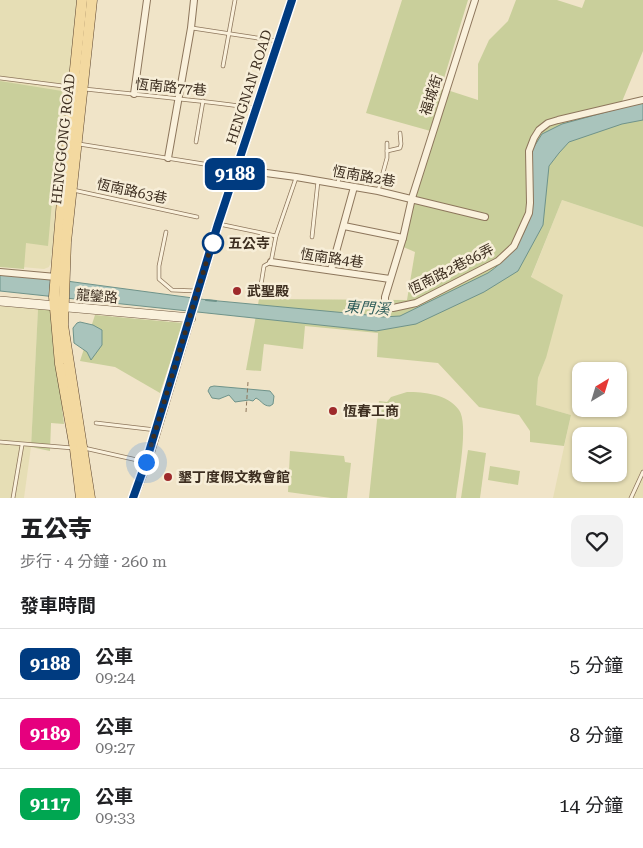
<!DOCTYPE html>
<html lang="zh-TW">
<head>
<meta charset="utf-8">
<style>
	:root { --surface:#fff; --page:#f2f2f2; --text:#202124; --muted:#757577; --line:#e0e0e0 }
	body { margin:0; font-family:"Roboto Serif","Noto Sans TC",serif; background:var(--page); color:var(--text); height:100vh; display:flex; flex-direction:column; font-size:19px; white-space:nowrap }
	* { box-sizing:border-box; margin:0 }
	p { font-size:16px; color:var(--muted) }
	.icon { flex:none; width:28px; height:28px; fill:none; stroke:currentColor; stroke-width:2; stroke-linecap:round; stroke-linejoin:round }
	.map { position:relative; height:498px; overflow:hidden }
	.side { display:flex; flex-direction:column; background:var(--surface); flex:1 }
	.side>* { flex:none }
	.badge { padding:0 10px; border-radius:8px; font-size:18px; line-height:32px }
	.needle { width:32px; rotate:38deg }
	.tools { position:absolute; left:572px; top:362px; display:grid; gap:10px }
	.tools a { display:grid; place-items:center; width:55px; height:55px; border-radius:10px; background:var(--surface); box-shadow:0 1px 4px #0004; font-size:25px }
	.you { position:absolute; width:25px; height:25px; margin:-12px; border:4px solid #fff; border-radius:50%; background:#1a73e8; box-shadow:0 0 0 8px #1a73e833 }
	.map>.badge { position:absolute; translate:-50% -50%; box-shadow:0 0 0 2px #fff }
	h2 { padding:0 20px; font-size:19px; line-height:45px }
	.round { display:grid; place-items:center; flex:none; width:52px; height:52px; border-radius:10px; background:var(--page) }
	.headline { display:flex; align-items:center; justify-content:space-between; height:85px; padding:0 20px }
	h1 { font-size:24px; font-weight:800; line-height:38px }
	ul { padding:0; list-style:none }
	li { display:flex; align-items:center; gap:15px; height:70px; padding:0 20px; border-top:1px solid var(--line) }
	li div { flex:1 }
	li b { display:block; font-size:19px }
	li em { font-style:normal }
	li .badge { min-width:55px; font-weight:700; text-align:center }
	.map>svg:first-child { display:block }
</style>
</head>
<body>
<div class="map">
<svg width="643" height="498" viewBox="0 0 643 498">
	<rect width="100%" height="100%" fill="#f0e4c8"/>
	<!-- farmland -->
	<g fill="#e6deb5" fill-rule="evenodd">
		<path d="M 0,0 L 77,0 L 51,262 L 49,267 L 44,269 L 0,265 Z"/>
		<path d="M 562,200 L 643,227 L 643,498 L 553,498 L 571,415 L 536,405 L 538,378 L 546,358 L 531,278 ZM 581,371 L 619,371 L 619,409 L 581,409 ZM 581,436 L 619,436 L 619,474 L 581,474 Z"/>
		<path d="M 0,306 L 38,309 L 31,447 L 24,498 L 0,498 Z"/>
	</g>
	<!-- green -->
	<g fill="#c9cf9b">
		<path d="M 402,0 L 468,0 L 441,88 L 478,100 L 478,64 L 489,40 L 508,21 L 516,0 L 557,0 L 582,8 L 585,0 L 643,0 L 643,51 L 616,116 L 643,110 L 643,227 L 562,200 L 531,277 L 563,295 L 546,358 L 538,378 L 536,405 L 571,415 L 564,446 L 530,442 L 530,431 L 519,415 L 479,407 L 438,363 L 377,357 L 378,333 L 305,326 L 303,349 L 264,344 L 261,371 L 246,370 L 259,299 L 407,300 L 415,252 L 401,246 L 434,132 L 366,113 Z"/>
		<path d="M 0,81 L 62,91 L 48,246 L 26,243 L 24,269 L 0,267 Z"/>
		<path d="M 38,309 L 51,310 L 64,424 L 51,423 L 50,451 L 31,447 Z"/>
		<path d="M 95,315 L 183,323 L 160,393 L 115,367 L 80,361 Z"/>
		<path d="M 407,392 C 424,392 448,394 459,410 C 469,424 458,480 456,498 L 369,498 L 379,401 L 387,402 L 391,397 Z"/>
		<path d="M 468,450 L 486,453 L 480,498 L 461,498 Z"/>
		<path d="M 290,451 L 344,456 L 345,462 L 351,463 L 347,498 L 331,498 L 288,492 Z"/>
		<path d="M 490,466 L 520,471 L 518,485 L 488,480 Z"/>
	</g>
	<!-- water -->
	<g fill="#a9c4bc" stroke="#6f938a">
		<path d="M 643,102 L 643,120 L 622,124 L 569,142 L 559,153 L 549,166 L 543,225 L 518,271 L 484,292 L 416,324 L 376,331 L 0,291 L 0,274 L 44,278 L 208,300 L 368,315 L 383,317 L 400,316 L 488,273 C 506,261 523,241 529,219 L 532,150 L 542,134 L 562,124 Z"/>
		<path d="M 80,322 L 93,325 L 102,330 L 102,345 L 91,360 L 87,352 L 74,343 L 73,328 L 77,323 Z"/>
		<path d="M 214,386 L 270,391 L 274,396 L 273,404 L 270,406 C 263,406 262,401 256,398 L 253,401 L 249,400 L 235,402 L 229,395 L 219,399 L 212,398 L 208,391 L 210,387 Z"/>
	</g>
	<g fill="none" stroke-linecap="round" stroke-linejoin="round">
		<!-- stream -->
		<path stroke="#6f938a" stroke-width="2" d="M 206,300 L 216,301"/>
		<!-- lane casing -->
		<g stroke="#8d765c" stroke-width="4.5">
			<g id="lane">
				<path d="M 192,28 L 277,41"/>
				<path d="M 223,66 L 235,0"/>
				<path d="M 0,78 L 71,87"/>
				<path d="M 84,89 C 141,95 198,100 254,108"/>
				<path d="M 196,142 L 203,101"/>
				<path d="M 79,144 L 235,169"/>
				<path d="M 387,151 L 400,148 L 401,144 L 400,133"/>
				<path d="M 338,183 L 341,167"/>
				<path d="M 73,190 L 197,217"/>
				<path d="M 378,191 L 387,158 L 387,143"/>
				<path d="M 219,224 L 276,236"/>
				<path d="M 166,232 L 159,266 L 159,279 L 172,290 L 196,291"/>
				<path d="M 312,237 L 318,181"/>
				<path d="M 260,291 L 264,266 L 271,262 L 276,236 L 296,178"/>
				<path d="M 96,423 L 156,430"/>
				<path d="M 0,442 L 73,448"/>
				<path d="M 84,448 L 146,462"/>
				<path d="M 13,498 L 22,445"/>
				<path d="M 631,498 L 643,472"/>
			</g>
		</g>
		<!-- street casing -->
		<g stroke="#8d765c" stroke-width="8">
			<g id="street">
				<path d="M 475,0 L 412,198 L 403,238 L 385,297 L 385,304 L 393,308 L 416,303 L 498,261 L 514,246 L 529,213 L 530,203 L 529,151 L 534,138 L 539,130 L 548,123 L 558,120 L 643,100"/>
				<path d="M 134,94 L 147,0"/>
				<path d="M 168,158 L 191,28 L 194,0"/>
				<path d="M 236,169 L 296,177 L 378,191 L 485,217"/>
				<path d="M 344,226 L 403,238"/>
				<path d="M 271,262 L 390,279"/>
				<path d="M 331,270 L 354,187"/>
				<path d="M 0,272 L 56,277"/>
			</g>
		</g>
		<!-- secondary casing -->
		<g stroke="#6f573f" stroke-width="10">
			<g id="secondary">
				<path d="M 0,301 L 191,318"/>
				<path d="M 133,498 L 147,462 L 218,224 L 292,0"/>
			</g>
		</g>
		<!-- primary casing -->
		<g stroke="#5b4430" stroke-width="11">
			<g id="primary">
				<path d="M 81,498 L 75,449 L 60,364 L 54,297 L 63,188 L 82,0"/>
				<path d="M 90,498 L 63,325 L 66,242 L 92,0"/>
			</g>
		</g>
		<!-- path -->
		<path stroke="#8d765c" stroke-width="1" stroke-dasharray="4 2.5" stroke-linecap="butt" d="M 246,412 L 248,382"/>
		<!-- lane -->
		<use href="#lane" stroke="#faf1dc" stroke-width="3"/>
		<!-- street -->
		<use href="#street" stroke="#faf1dc" stroke-width="6"/>
		<!-- secondary -->
		<use href="#secondary" stroke="#faf1dc" stroke-width="9"/>
		<!-- primary -->
		<use href="#primary" stroke="#f3d9a0" stroke-width="10"/>
	</g>
	<g fill="none" stroke-linecap="round" stroke-linejoin="round">
		<!-- line casing -->
		<g stroke="#fff" stroke-width="11">
			<path id="line" d="M 133,498 L 146,462 L 218,224 L 292,0"/>
		</g>
		<!-- line -->
		<use href="#line" stroke="#003b80" stroke-width="8"/>
		<!-- walk -->
		<path stroke="#3d2e20" stroke-width="5" stroke-dasharray="0 9" d="M 146,462 L 213,240 L 213,243"/>
	</g>
	<!-- markers -->
	<circle fill="#fff" stroke="#003b80" stroke-width="2.5" cx="213" cy="243" r="10"/>
	<g fill="#9e2a2b" stroke="#f7eed8" stroke-width="2">
		<circle cx="237" cy="291" r="5"/>
		<circle cx="333" cy="411" r="5"/>
		<circle cx="168" cy="477" r="5"/>
	</g>
	<g text-anchor="middle" dominant-baseline="central" stroke-width="5" stroke-linejoin="round" paint-order="stroke">
		<!-- street labels -->
		<g font-size="14" fill="#3d2e20" stroke="#f7eed8">
			<text transform="translate(171 87) rotate(5)">恆南路77巷</text>
			<text transform="translate(249 87) rotate(-72)">HENGNAN ROAD</text>
			<text transform="translate(431 95) rotate(-72)">福城街</text>
			<text transform="translate(63 139) rotate(-84)">HENGGONG ROAD</text>
			<text transform="translate(364 176) rotate(10)">恆南路2巷</text>
			<text transform="translate(132 191) rotate(12)">恆南路63巷</text>
			<text transform="translate(332 258) rotate(8)">恆南路4巷</text>
			<text transform="translate(451 269) rotate(-27)">恆南路2巷86弄</text>
			<text transform="translate(97 296) rotate(5)">龍鑾路</text>
		</g>
		<!-- stop labels -->
		<g font-size="14" font-weight="bold" fill="#3d2e20" stroke="#f7eed8" text-anchor="start">
			<text x="228" y="243">五公寺</text>
		</g>
		<!-- poi labels -->
		<g font-size="14" font-weight="bold" fill="#3d2e20" stroke="#f7eed8" text-anchor="start">
			<text x="247" y="291">武聖殿</text>
			<text x="343" y="411">恆春工商</text>
			<text x="178" y="477">墾丁度假文教會館</text>
		</g>
		<!-- water labels -->
		<g font-size="15" font-style="italic" fill="#2f5d5a" stroke="#f7eed8">
			<text transform="translate(367 308) rotate(4)">東門溪</text>
		</g>
	</g>
</svg>
<div class="tools">
<a><svg class="needle" viewBox="-14 -14 28 28"><path d="M0-13l5 13h-10z" fill="#e53935"/><path d="M0 13l5-13h-10z" fill="#757577"/></svg></a>
<a><svg class="icon" aria-label="layers" viewBox="0 0 24 24"><path d="M12 4l9 5-9 5-9-5zM3 14l9 5 9-5"/></svg></a>
</div>
<div class="you" style="left:146px;top:462px"></div>
<b class="badge" style="left:235px;top:174px;background:#003b80;color:#fff">9188</b>
</div>
<section class="side">
<div class="headline"><div><h1>五公寺</h1><p>步行 · 4 分鐘 · 260 m</p></div><a class="round"><svg class="icon" aria-label="heart" viewBox="0 0 24 24"><path d="M12 20l-8-8c-3-5 5-10 8-4 3-6 11-1 8 4z"/></svg></a></div>
<h2>發車時間</h2>
<ul>
<li><span class="badge" style="background:#003b80;color:#fff">9188</span><div><b>公車</b><p>09:24</p></div><em>5 分鐘</em></li>
<li><span class="badge" style="background:#e6007e;color:#fff">9189</span><div><b>公車</b><p>09:27</p></div><em>8 分鐘</em></li>
<li><span class="badge" style="background:#00a651;color:#fff">9117</span><div><b>公車</b><p>09:33</p></div><em>14 分鐘</em></li>
</ul>
</section>
</body>
</html>
